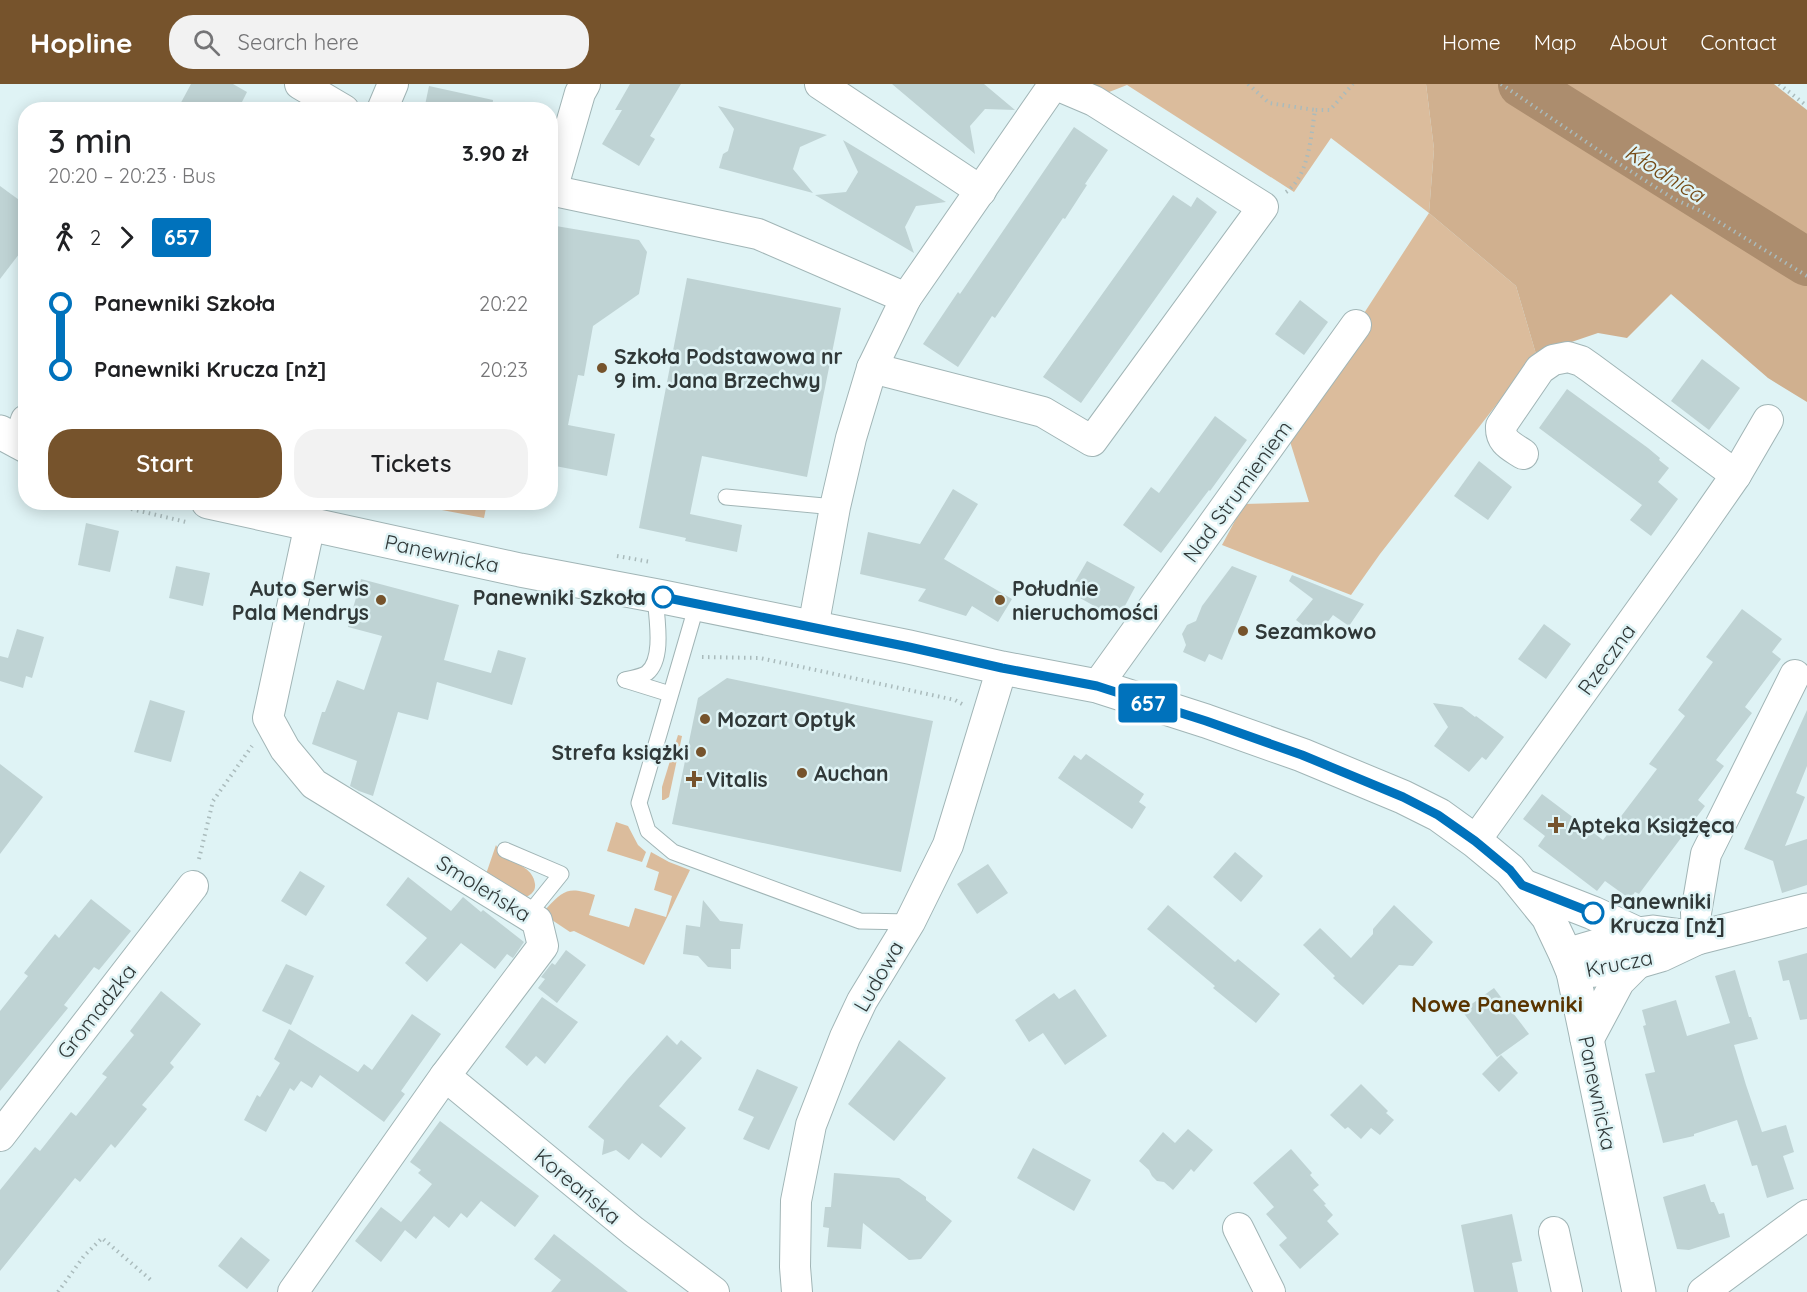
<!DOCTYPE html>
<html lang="en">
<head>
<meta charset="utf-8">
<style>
	:root { --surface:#fff; --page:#f2f2f2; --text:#202124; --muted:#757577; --accent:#76532c }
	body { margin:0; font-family:Quicksand,sans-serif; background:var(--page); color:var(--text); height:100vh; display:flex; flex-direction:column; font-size:22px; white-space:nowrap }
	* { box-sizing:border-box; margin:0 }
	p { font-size:20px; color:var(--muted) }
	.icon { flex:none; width:33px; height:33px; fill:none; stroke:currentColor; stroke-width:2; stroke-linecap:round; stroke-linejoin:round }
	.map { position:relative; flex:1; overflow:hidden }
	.details { position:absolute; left:18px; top:18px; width:540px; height:408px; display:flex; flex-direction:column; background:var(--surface); border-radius:24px; box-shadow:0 3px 15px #0003 }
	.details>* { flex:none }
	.badge { padding:0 12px; border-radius:4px; font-size:21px; line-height:39px }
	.map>.badge { position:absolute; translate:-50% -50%; box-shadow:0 0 0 3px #fff }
	.legs { display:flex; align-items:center; gap:9px; height:66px; padding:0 30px; font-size:20px }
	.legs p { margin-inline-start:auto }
	.head { display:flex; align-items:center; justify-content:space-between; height:102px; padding:0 30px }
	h1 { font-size:33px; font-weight:600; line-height:45px }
	.button { display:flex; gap:12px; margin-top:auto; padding:12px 30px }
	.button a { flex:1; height:69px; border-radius:24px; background:var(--accent); color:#fff; font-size:24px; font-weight:600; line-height:69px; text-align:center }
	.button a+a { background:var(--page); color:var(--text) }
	ul { padding:0 30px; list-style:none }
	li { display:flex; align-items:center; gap:21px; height:66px; font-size:22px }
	li i { display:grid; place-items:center; width:9px; height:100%; margin:0 8px; background:currentColor }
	li i::after { content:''; width:15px; height:15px; margin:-8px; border:4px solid; border-radius:50%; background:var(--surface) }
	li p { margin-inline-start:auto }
	li:first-child i { background:linear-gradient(#0000 50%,currentColor 0) }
	li:last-child i { background:linear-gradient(currentColor 50%,#0000 0) }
	header { display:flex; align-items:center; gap:36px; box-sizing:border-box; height:84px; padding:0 30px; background:var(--accent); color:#fff }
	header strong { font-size:28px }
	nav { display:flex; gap:33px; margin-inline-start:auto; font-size:21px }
	.search { width:420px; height:54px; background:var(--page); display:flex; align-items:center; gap:15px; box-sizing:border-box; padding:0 21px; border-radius:24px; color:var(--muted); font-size:22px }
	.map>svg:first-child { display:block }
</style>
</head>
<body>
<header>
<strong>Hopline</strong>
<div class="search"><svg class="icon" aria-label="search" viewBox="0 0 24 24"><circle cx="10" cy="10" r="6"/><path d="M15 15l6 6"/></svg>Search here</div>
<nav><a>Home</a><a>Map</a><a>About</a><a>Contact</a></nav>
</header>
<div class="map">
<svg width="1807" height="1208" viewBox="0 0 1807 1208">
	<rect width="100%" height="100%" fill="#dff3f5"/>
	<!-- green -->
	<g fill="#dbbc9c">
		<path d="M 1088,0 L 1426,0 L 1434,65 L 1429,129 L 1516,202 L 1536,270 L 1380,470 L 1351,511 L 1222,461 L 1244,420 L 1309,418 L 1287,348 L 1429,129 L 1331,54 L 1294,108 L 1127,1 L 1104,10 Z"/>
		<path d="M 405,419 L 487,419 L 484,434 Z"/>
		<path d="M 678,651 L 682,652 L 669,713 L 664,716 L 662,716 L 662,703 Z"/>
		<path d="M 616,738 L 628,742 L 638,761 L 646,768 L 642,778 L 607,767 Z"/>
		<path d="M 496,761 C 498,765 498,766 501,769 C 512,780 533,782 535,800 C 536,808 530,811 524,814 L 485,793 Z"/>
		<path d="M 651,768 L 669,778 L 690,786 L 644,881 L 574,847 L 570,848 L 546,832 L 546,825 C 565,805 568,803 595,811 L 589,831 L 629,843 L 635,824 L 666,833 L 672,812 L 654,806 L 659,788 L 646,783 Z"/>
	</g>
	<!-- forest -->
	<g fill="#d0b08f">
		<path d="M 1426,0 L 1507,0 L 1807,193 L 1807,318 L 1768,294 L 1671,210 L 1627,254 L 1598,249 L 1536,270 L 1516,202 L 1429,129 L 1434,65 Z"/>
		<path d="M 1539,0 L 1774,0 L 1807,26 L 1807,170 Z"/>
	</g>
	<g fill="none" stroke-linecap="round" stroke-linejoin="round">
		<!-- river -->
		<path stroke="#ac8d6e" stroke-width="48" d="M 1522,0 L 1807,178"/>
	</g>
	<!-- building -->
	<g fill="#bfd3d4">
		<path d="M 191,0 L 233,0 L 247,8 L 238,26 L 177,26 Z"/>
		<path d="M 630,0 L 681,0 L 650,52 L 655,55 L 639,82 L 602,60 L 622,26 L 615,26 Z"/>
		<path d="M 892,0 L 984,0 L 1015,26 L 985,25 L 970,42 L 975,70 Z"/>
		<path d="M 429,2 L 493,16 L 492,26 L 424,26 Z"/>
		<path d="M 718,22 L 827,51 L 800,63 L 793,85 L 813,109 L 719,84 L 723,70 L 728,67 L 734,45 Z"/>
		<path d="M 1074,43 L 1108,66 L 1085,100 L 1087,101 L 1065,135 L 1063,134 L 995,234 L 992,232 L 958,283 L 923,260 L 958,208 L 960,210 Z"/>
		<path d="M 843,56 L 946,118 L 916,122 L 905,143 L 914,169 L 815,111 L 846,108 L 858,88 Z"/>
		<path d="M 0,102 L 26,121 L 26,161 L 0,195 Z"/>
		<path d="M 1173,111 L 1191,123 L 1197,113 L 1217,128 L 1081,319 L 1043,293 Z"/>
		<path d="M 550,141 L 639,156 L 647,168 L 639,210 L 593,242 L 584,292 L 578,291 L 568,341 L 615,350 L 607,392 L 550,381 Z"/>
		<path d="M 687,194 L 841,224 L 807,393 L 702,372 L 690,430 L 742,441 L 737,468 L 685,457 L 686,454 L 639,444 Z"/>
		<path d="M 1300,216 L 1328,238 L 1304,271 L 1275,250 Z"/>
		<path d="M 1702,275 L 1740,304 L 1709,346 L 1671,317 Z"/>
		<path d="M 1567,305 L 1648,364 L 1660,374 L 1659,376 L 1669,384 L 1658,398 L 1678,415 L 1651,452 L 1630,436 L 1642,421 L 1539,344 Z"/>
		<path d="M 1215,332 L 1247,356 L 1210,407 L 1209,406 L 1161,469 L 1123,441 L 1151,403 L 1159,409 Z"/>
		<path d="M 1479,377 L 1512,403 L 1488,436 L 1454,412 Z"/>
		<path d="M 953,405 L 978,420 L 944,475 L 1012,515 L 998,538 L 972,522 L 966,532 L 918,517 L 926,505 L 860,490 L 868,448 L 920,460 Z"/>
		<path d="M 86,439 L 119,447 L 110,488 L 78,481 Z"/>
		<path d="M 1087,477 L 1135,503 L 1118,535 L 1069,508 Z"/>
		<path d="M 176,482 L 210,489 L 203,522 L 169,514 Z"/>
		<path d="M 1232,482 L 1257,492 L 1222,576 L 1209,570 L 1205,578 L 1183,568 L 1186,561 L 1182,550 L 1187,541 L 1196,537 L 1202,522 Z"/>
		<path d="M 1292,491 L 1322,503 L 1364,520 L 1349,542 L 1333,531 L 1317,552 L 1296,536 L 1313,515 L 1289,497 Z"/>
		<path d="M 361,495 L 459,521 L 444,576 L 491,589 L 498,566 L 526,574 L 512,621 L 437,598 L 428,636 L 398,628 L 373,712 L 359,707 L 350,702 L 357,677 L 312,660 L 322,628 L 325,628 L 337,596 L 364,606 L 382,552 L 348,543 Z"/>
		<path d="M 1742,525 L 1782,555 L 1772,568 L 1781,575 L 1745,623 L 1752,629 L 1716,676 L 1724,682 L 1698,716 L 1705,722 L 1639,810 L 1635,808 L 1630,815 L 1605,797 L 1597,807 L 1538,762 L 1545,752 L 1523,735 L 1542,710 L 1603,756 L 1657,685 L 1649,680 L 1685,632 L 1678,626 L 1713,578 L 1706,573 Z"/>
		<path d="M 1544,540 L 1571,560 L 1546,595 L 1518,575 Z"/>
		<path d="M 17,545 L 44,553 L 32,594 L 26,592 L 23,604 L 0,597 L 0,572 L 8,574 Z"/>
		<path d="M 727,594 L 933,637 L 901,788 L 672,740 L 698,614 Z"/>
		<path d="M 150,616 L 185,627 L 171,678 L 134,668 Z"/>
		<path d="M 1433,619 L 1462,623 L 1475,633 L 1476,632 L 1504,653 L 1486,676 L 1482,673 L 1469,688 L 1434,662 L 1448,643 Z"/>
		<path d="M 1807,626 L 1807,682 L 1796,709 L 1805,713 L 1785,762 L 1807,755 L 1807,801 L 1782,809 L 1773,777 L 1744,765 Z"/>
		<path d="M 1086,670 L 1144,710 L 1139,718 L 1146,723 L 1132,745 L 1058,694 L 1074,671 L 1081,676 Z"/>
		<path d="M 0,680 L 43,713 L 0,770 Z"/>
		<path d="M 1235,768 L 1263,792 L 1241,818 L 1213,793 Z"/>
		<path d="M 988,780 L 1008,809 L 977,830 L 957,800 Z"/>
		<path d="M 300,787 L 325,802 L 306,832 L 281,817 Z"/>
		<path d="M 408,793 L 451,827 L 463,813 L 481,828 L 483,826 L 524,858 L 513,874 L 507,870 L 495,885 L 461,859 L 427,898 L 405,879 L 427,854 L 386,821 Z"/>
		<path d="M 91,815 L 131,847 L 99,886 L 94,883 L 64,921 L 68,924 L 0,1007 L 0,927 L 28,892 L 24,889 L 55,850 L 59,854 Z"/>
		<path d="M 703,816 L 720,837 L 743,840 L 740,865 L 731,865 L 731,885 L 708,883 L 698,872 L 683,870 L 686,841 L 700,843 Z"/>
		<path d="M 1168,821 L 1235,878 L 1238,875 L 1280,910 L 1256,939 L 1213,904 L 1215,902 L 1147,845 Z"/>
		<path d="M 1394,821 L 1433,858 L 1413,882 L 1399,881 L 1363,921 L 1333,894 L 1335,892 L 1303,861 L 1320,844 L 1351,874 L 1373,850 L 1373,845 Z"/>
		<path d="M 566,866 L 586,881 L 557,919 L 538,904 L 545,895 L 541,893 L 552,879 L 555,881 Z"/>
		<path d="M 1807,869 L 1807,935 L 1800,936 L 1789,896 L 1783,897 L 1778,877 Z"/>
		<path d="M 286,880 L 314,892 L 291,941 L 262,927 Z"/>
		<path d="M 1735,886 L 1749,933 L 1751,933 L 1758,955 L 1734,961 L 1746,1001 L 1762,1048 L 1786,1041 L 1794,1068 L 1783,1072 L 1794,1105 L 1767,1114 L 1757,1081 L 1752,1082 L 1737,1036 L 1694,1050 L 1694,1052 L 1663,1059 L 1645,990 L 1655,988 L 1643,942 L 1646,941 L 1642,926 L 1676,916 L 1687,952 L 1730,939 L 1715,892 Z"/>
		<path d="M 1494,904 L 1529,950 L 1497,973 L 1462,927 Z"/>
		<path d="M 1075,905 L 1107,952 L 1065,981 L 1043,949 L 1029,958 L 1015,936 L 1054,909 L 1059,915 Z"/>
		<path d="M 161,907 L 201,940 L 170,979 L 174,983 L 142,1021 L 147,1025 L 115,1064 L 111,1060 L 80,1098 L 75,1094 L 0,1187 L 0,1106 L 35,1063 L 40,1067 L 71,1028 L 76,1032 L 92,1012 L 107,993 L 102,990 L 134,951 L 130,947 Z"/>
		<path d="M 542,913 L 578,938 L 545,980 L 536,972 L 527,982 L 505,963 Z"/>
		<path d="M 412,930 L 441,950 L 401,1007 L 405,1010 L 384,1038 L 320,991 L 312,1004 L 301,997 L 294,1007 L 290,1004 L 266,1048 L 244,1036 L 257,1011 L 260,1013 L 280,979 L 274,975 L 289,945 L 358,988 L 364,980 L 372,986 Z"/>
		<path d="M 667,951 L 677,961 L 681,956 L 702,974 L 659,1022 L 686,1044 L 661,1074 L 642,1059 L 629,1076 L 616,1066 L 602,1071 L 604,1056 L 588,1043 L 627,996 Z"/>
		<path d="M 899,956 L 946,994 L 894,1057 L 848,1020 Z"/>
		<path d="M 1501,971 L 1518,989 L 1499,1008 L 1482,990 Z"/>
		<path d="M 757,985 L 798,1003 L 769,1066 L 743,1055 L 754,1033 L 738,1026 Z"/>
		<path d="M 1361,1000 L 1388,1027 L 1386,1029 L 1394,1036 L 1380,1051 L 1371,1044 L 1361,1055 L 1348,1043 L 1345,1045 L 1330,1031 Z"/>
		<path d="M 440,1037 L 539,1112 L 515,1143 L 481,1117 L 467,1134 L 461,1129 L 449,1144 L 434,1132 L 416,1155 L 405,1146 L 381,1178 L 355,1157 L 381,1123 L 401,1138 L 432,1100 L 418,1089 L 421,1086 L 410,1078 Z"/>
		<path d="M 1188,1045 L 1213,1066 L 1194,1088 L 1191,1085 L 1173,1106 L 1164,1098 L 1157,1097 L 1152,1092 L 1149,1086 L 1139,1077 L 1163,1048 L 1175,1059 Z"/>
		<path d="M 1033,1064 L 1091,1096 L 1074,1127 L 1017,1094 Z"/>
		<path d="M 1291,1065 L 1312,1089 L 1310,1091 L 1319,1101 L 1313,1106 L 1326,1120 L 1324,1121 L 1333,1131 L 1327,1137 L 1339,1150 L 1300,1185 L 1279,1161 L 1287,1154 L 1266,1130 L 1274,1123 L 1253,1099 Z"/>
		<path d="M 834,1089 L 899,1094 L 926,1113 L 926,1116 L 952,1137 L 921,1175 L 909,1176 L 863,1139 L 861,1165 L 827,1163 L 829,1144 L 823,1143 L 825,1123 L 831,1123 Z"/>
		<path d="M 1705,1100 L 1711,1118 L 1714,1118 L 1719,1130 L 1724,1129 L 1730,1153 L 1689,1166 L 1677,1165 L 1663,1113 Z"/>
		<path d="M 1512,1130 L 1522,1177 L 1512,1179 L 1518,1208 L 1474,1208 L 1461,1141 Z"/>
		<path d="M 554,1150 L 586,1175 L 628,1208 L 551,1208 L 561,1196 L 534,1175 Z"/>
		<path d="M 241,1153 L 270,1176 L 247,1205 L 218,1182 Z"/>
	</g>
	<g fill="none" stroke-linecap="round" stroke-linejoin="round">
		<!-- service casing -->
		<g stroke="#a1b5b6" stroke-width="17">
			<g id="service">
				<path d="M 726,413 L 835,423"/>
				<path d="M 697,520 L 639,719 L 648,747 L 673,768 L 860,837 L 910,838"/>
				<path d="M 625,596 C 631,594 642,593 647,589 C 665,574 656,532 655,511"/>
				<path d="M 625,596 L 670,610"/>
				<path d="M 505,766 L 561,790 L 528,831"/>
			</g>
		</g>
		<!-- minor casing -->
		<g stroke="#a1b5b6" stroke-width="32">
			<g id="minor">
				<path d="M 300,0 L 344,26"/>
				<path d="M 820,0 L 981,107"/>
				<path d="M 382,26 L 393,0"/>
				<path d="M 550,106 L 758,150 L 906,214"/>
				<path d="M 552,106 L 580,9 L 585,0"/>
				<path d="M 872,284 L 1043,328 L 1092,357 L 1263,123 L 1094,17 L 1054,0"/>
				<path d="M 18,359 L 26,336"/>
				<path d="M 1523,370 C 1511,362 1500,358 1501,342 L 1540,285 L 1553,276 L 1568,273 L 1581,277 L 1591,284 L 1736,391"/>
				<path d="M 813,544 L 835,423 L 851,354 L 872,284 L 906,214 L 1054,0"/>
				<path d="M 1097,602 L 1356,241"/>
				<path d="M 1475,757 L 1688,460 L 1736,391 L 1768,336"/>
				<path d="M 1697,854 L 1696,829 L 1706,770 L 1795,591"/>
				<path d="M 445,992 L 633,1147 L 714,1208"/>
				<path d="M 0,1052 L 193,802"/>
				<path d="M 1238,1144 L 1270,1208"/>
				<path d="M 1554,1148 L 1567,1208"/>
				<path d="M 293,1208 L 445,992 L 543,862 L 537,837 L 314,700 L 285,665 L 268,634 L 310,440"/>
				<path d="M 797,1208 L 795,1183 L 796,1117 L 811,1041 L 845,953 L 862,917 L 910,838 L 948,761 L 1002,584"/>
				<path d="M 1703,1208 L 1807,1131"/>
			</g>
		</g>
		<!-- tertiary casing -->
		<g stroke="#a1b5b6" stroke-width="35">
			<g id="tertiary">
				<path d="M 0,348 L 26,362"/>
				<path d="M 208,418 L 520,486 L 663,513 L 909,563 L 1002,584 L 1097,602 L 1206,637 L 1302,671 L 1403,713 L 1439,731 L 1475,757 L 1510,786 L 1548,833 L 1566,871 L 1573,888 L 1587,955 L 1639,1208"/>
				<path d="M 1524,802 L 1593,829 L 1638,850"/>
				<path d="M 1566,871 L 1638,850 L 1653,848 L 1697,854"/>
				<path d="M 1573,888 L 1595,886 L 1637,878 L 1661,871 L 1697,854 L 1807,826"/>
				<path d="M 1587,955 L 1618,897 L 1637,878"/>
			</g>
		</g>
		<!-- path -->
		<g stroke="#aabbbc" stroke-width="4" stroke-dasharray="1.5 4.5" stroke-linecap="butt">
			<path d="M 1248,0 L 1269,19 L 1315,26"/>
			<path d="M 1501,0 L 1604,70 L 1674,115 L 1701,127 L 1807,192"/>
			<path d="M 1779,0 L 1807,22"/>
			<path d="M 1286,108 C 1309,92 1311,52 1315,26 L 1330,26 L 1353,0"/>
			<path d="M 102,418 L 186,438"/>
			<path d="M 617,472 L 651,478"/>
			<path d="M 702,573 L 760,574 L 955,616 L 962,620"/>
			<path d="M 199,775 L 213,717 L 252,662"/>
			<path d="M 58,1208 L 84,1172 L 102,1154 L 152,1197"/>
		</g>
		<!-- service -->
		<use href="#service" stroke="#fff" stroke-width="15"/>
		<!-- minor -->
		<use href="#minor" stroke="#fff" stroke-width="30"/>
		<!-- tertiary -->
		<use href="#tertiary" stroke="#fff" stroke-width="33"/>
	</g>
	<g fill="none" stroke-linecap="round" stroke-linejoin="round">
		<!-- line-1 casing -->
		<g stroke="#fff" stroke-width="14">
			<path id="line-1" d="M 663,513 L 909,563 L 1002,584 L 1097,602 L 1206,637 L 1302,671 L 1403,713 L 1438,731 L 1475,757 L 1510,786 L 1522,801 L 1593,829"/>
		</g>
		<!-- line-1 -->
		<use href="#line-1" stroke="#0072bc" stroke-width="9"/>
	</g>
	<!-- markers -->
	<g fill="#76532c" stroke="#dff3f5" stroke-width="2">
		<circle cx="602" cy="284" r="6"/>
		<circle cx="381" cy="516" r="6"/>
		<circle cx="1000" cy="516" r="6"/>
		<circle cx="1243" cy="547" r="6"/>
		<circle cx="705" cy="635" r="6"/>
		<circle cx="701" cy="668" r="6"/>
		<circle cx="802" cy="689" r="6"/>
		<path d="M691 686h6v6h6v6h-6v6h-6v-6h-6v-6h6z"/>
		<path d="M1553 732h6v6h6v6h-6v6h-6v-6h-6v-6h6z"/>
	</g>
	<g fill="#fff" stroke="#0072bc" stroke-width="3">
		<circle cx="663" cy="513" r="10"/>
		<circle cx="1593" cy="829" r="10"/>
	</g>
	<g text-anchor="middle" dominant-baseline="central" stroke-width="5" stroke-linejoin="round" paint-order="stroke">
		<!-- poi labels -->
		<g font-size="21" font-weight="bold" fill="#303838" stroke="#dff3f5" text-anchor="start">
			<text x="614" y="272">Szkoła Podstawowa nr<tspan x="614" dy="24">9 im. Jana Brzechwy</tspan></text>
			<text x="369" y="504" text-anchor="end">Auto Serwis<tspan x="369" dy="24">Pala Mendrys</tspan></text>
			<text x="1012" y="504">Południe<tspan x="1012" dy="24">nieruchomości</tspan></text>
			<text x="1255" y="547">Sezamkowo</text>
			<text x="717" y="635">Mozart Optyk</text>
			<text x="689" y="668" text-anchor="end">Strefa książki</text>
			<text x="814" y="689">Auchan</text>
			<text x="706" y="695">Vitalis</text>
			<text x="1568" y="741">Apteka Książęca</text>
		</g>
		<!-- street labels -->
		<g font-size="21" fill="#303838" stroke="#dff3f5">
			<text transform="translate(1237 407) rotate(-54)">Nad Strumieniem</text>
			<text transform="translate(442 469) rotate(12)">Panewnicka</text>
			<text transform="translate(1606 575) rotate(-54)">Rzeczna</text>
			<text transform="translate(484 804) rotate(32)">Smoleńska</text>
			<text transform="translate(1619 879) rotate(-11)">Krucza</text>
			<text transform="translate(878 892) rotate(-60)">Ludowa</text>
			<text transform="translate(96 927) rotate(-52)">Gromadzka</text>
			<text transform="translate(1598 1009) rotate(78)">Panewnicka</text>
			<text transform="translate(578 1102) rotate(40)">Koreańska</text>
		</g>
		<!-- stop labels -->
		<g font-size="21" font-weight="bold" fill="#303838" stroke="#dff3f5" text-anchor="end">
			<text x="646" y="513">Panewniki Szkoła</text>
			<text x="1610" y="817" text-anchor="start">Panewniki<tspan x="1610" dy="24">Krucza [nż]</tspan></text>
		</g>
		<!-- water labels -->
		<g font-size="22" font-style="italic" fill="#754a15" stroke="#dff3f5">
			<text transform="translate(1665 89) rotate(32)">Kłodnica</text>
		</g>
		<!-- neighbourhood labels -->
		<g font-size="22" font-weight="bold" fill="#593400" stroke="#dff3f5">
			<text x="1497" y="920">Nowe Panewniki</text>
		</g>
	</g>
</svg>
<b class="badge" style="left:1148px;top:619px;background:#0072bc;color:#fff">657</b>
<section class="details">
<div class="head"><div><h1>3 min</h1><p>20:20 – 20:23 · Bus</p></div><b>3.90 zł</b></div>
<div class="legs"><svg class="icon" aria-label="walk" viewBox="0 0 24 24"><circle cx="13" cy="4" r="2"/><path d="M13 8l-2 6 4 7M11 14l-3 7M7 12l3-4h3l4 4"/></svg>2<svg class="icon" aria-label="forward" viewBox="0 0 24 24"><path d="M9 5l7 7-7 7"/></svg><b class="badge" style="background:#0072bc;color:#fff">657</b></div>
<ul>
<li><i style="color:#0072bc"></i><b>Panewniki Szkoła</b><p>20:22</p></li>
<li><i style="color:#0072bc"></i><b>Panewniki Krucza [nż]</b><p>20:23</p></li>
</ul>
<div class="button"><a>Start</a><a>Tickets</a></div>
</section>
</div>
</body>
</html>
